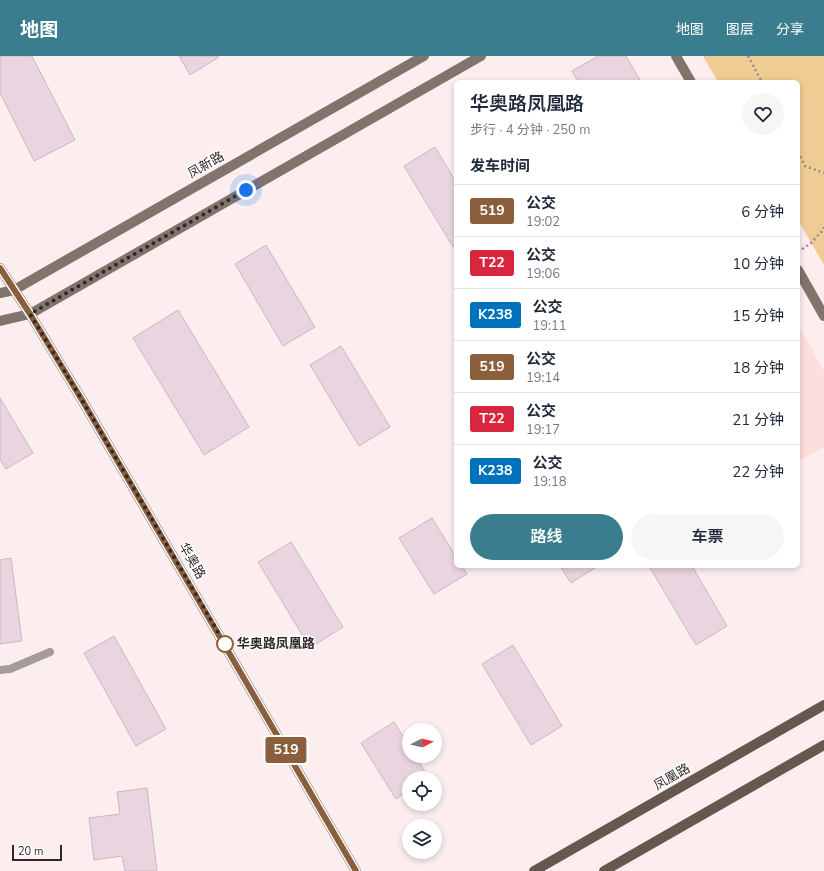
<!DOCTYPE html>
<html lang="zh">
<head>
<meta charset="utf-8">
<style>
	:root { --surface:#fff; --page:#f6f6f7; --text:#1f2937; --muted:#747a83; --line:#e0e1e3; --accent:#3a7d8e }
	body { margin:0; font-family:"Nunito Sans","Noto Sans SC",sans-serif; background:var(--page); color:var(--text); height:100vh; display:flex; flex-direction:column; font-size:15px; white-space:nowrap }
	* { box-sizing:border-box; margin:0 }
	p { font-size:13px; color:var(--muted) }
	.icon { flex:none; width:22px; height:22px; fill:none; stroke:currentColor; stroke-width:2; stroke-linecap:round; stroke-linejoin:round }
	.map { position:relative; flex:1; overflow:hidden }
	.sheet { position:absolute; left:454px; top:24px; width:346px; height:488px; display:flex; flex-direction:column; background:var(--surface); border-radius:6px; box-shadow:0 2px 6px #0003 }
	.sheet>* { flex:none }
	.badge { padding:0 8px; border-radius:3px; font-size:14px; line-height:26px }
	.needle { width:26px; rotate:83deg }
	.buttons { position:absolute; left:402px; top:667px; display:grid; gap:8px }
	.buttons a { display:grid; place-items:center; width:40px; height:40px; border-radius:50%; background:var(--surface); box-shadow:0 2px 6px #0003; font-size:20px }
	.scale { position:absolute; left:12px; bottom:10px; width:50px; box-sizing:border-box; padding-left:4px; border:2px solid #312828; border-top:0; font-size:11px; line-height:14px; white-space:nowrap; color:#312828; -webkit-text-stroke:3px #fff; paint-order:stroke }
	.you { position:absolute; width:20px; height:20px; margin:-10px; border:3px solid #fff; border-radius:50%; background:#1a73e8; box-shadow:0 0 0 6px #1a73e833 }
	.map>.badge { position:absolute; translate:-50% -50%; box-shadow:0 0 0 2px #fff }
	h2 { padding:0 16px; font-size:15px; line-height:36px }
	.round { display:grid; place-items:center; flex:none; width:42px; height:42px; border-radius:21px; background:var(--page) }
	.headline { display:flex; align-items:center; justify-content:space-between; height:68px; padding:0 16px }
	h1 { font-size:19px; font-weight:600; line-height:30px }
	.action { display:flex; gap:8px; margin-top:auto; padding:8px 16px }
	.action a { flex:1; height:46px; border-radius:24px; background:var(--accent); color:#fff; font-size:16px; font-weight:600; line-height:46px; text-align:center }
	.action a+a { background:var(--page); color:var(--text) }
	ul { padding:0; list-style:none }
	li { display:flex; align-items:center; gap:12px; height:52px; padding:0 16px; border-top:1px solid var(--line) }
	li div { flex:1 }
	li b { display:block; font-size:15px }
	li em { font-style:normal }
	li .badge { min-width:44px; font-weight:700; text-align:center }
	header { display:flex; align-items:center; gap:24px; box-sizing:border-box; height:56px; padding:0 20px; background:var(--accent); color:#fff }
	header strong { font-size:19px }
	nav { display:flex; gap:22px; margin-inline-start:auto; font-size:14px }
	.map>svg:first-child { display:block }
</style>
</head>
<body>
<header>
<strong>地图</strong>
<nav><a>地图</a><a>图层</a><a>分享</a></nav>
</header>
<div class="map">
<svg width="824" height="815" viewBox="0 0 824 815">
	<rect width="100%" height="100%" fill="#fceeee"/>
	<!-- built -->
	<path fill="#fedddd" d="M 798,269 L 824,315 L 824,391 L 798,406 Z"/>
	<!-- green -->
	<path fill="#eecc93" d="M 703,0 L 824,0 L 824,209 L 798,164 L 798,26 L 718,26 Z"/>
	<!-- building -->
	<g fill="#e9d4df" stroke="#cbb7c1">
		<path d="M 0,0 L 32,0 L 75,84 L 34,105 L 0,37 Z"/>
		<path d="M 179,0 L 218,0 L 219,1 L 190,19 Z"/>
		<path d="M 598,0 L 626,0 L 641,26 L 578,26 L 572,15 Z"/>
		<path d="M 435,91 L 456,126 L 456,189 L 453,191 L 404,110 Z"/>
		<path d="M 266,189 L 315,271 L 283,290 L 235,208 Z"/>
		<path d="M 178,254 L 249,371 L 204,399 L 133,282 Z"/>
		<path d="M 341,290 L 390,371 L 359,390 L 310,309 Z"/>
		<path d="M 0,342 L 33,397 L 6,413 L 0,404 Z"/>
		<path d="M 432,462 L 456,501 L 456,510 L 462,510 L 467,518 L 434,538 L 399,482 Z"/>
		<path d="M 291,486 L 343,571 L 310,592 L 258,506 Z"/>
		<path d="M 11,502 L 22,585 L 0,588 L 0,504 Z"/>
		<path d="M 560,510 L 598,510 L 571,527 Z"/>
		<path d="M 649,510 L 692,510 L 727,570 L 696,589 Z"/>
		<path d="M 114,580 L 166,673 L 136,690 L 84,597 Z"/>
		<path d="M 513,589 L 562,670 L 531,689 L 482,608 Z"/>
		<path d="M 394,666 L 409,690 L 409,700 L 415,700 L 429,722 L 409,722 L 409,734 L 396,743 L 361,687 Z"/>
		<path d="M 147,732 L 157,815 L 125,815 L 122,800 L 94,804 L 89,762 L 120,758 L 117,736 Z"/>
	</g>
	<g fill="none" stroke-linecap="round" stroke-linejoin="round">
		<!-- path -->
		<g stroke="#978b8b" stroke-width="2.5" stroke-dasharray="2 3" stroke-linecap="butt">
			<path d="M 748,0 L 762,26"/>
			<path d="M 798,96 L 805,110 L 824,117"/>
			<path d="M 798,196 L 811,187 L 824,173 L 824,171"/>
		</g>
		<!-- lane -->
		<path stroke="#a59c98" stroke-width="8" d="M 0,614 L 10,613 L 50,596"/>
		<!-- secondary -->
		<g stroke="#80746d" stroke-width="10">
			<path d="M 676,0 L 691,26"/>
			<path d="M 0,212 L 30,258 L 82,344 L 356,815"/>
			<path d="M 798,214 L 824,260"/>
			<path d="M 0,237 L 14,234 L 424,0"/>
			<path d="M 0,265 L 30,258 L 481,0"/>
		</g>
		<!-- primary -->
		<g stroke="#66574f" stroke-width="10">
			<path d="M 534,815 L 824,649"/>
			<path d="M 604,815 L 824,689"/>
		</g>
	</g>
	<g fill="none" stroke-linecap="round" stroke-linejoin="round">
		<!-- line casing -->
		<g stroke="#fff" stroke-width="9">
			<path id="line" d="M 0,212 L 30,258 L 82,344 L 356,815"/>
		</g>
		<!-- line -->
		<use href="#line" stroke="#8b5e3c" stroke-width="6"/>
		<!-- walk -->
		<path stroke="#312828" stroke-width="4" stroke-dasharray="0 7.2" d="M 225,588 L 82,344 L 30,258 L 246,134"/>
	</g>
	<!-- markers -->
	<circle fill="#fff" stroke="#8b5e3c" stroke-width="2" cx="225" cy="588" r="8"/>
	<g text-anchor="middle" dominant-baseline="central" stroke-width="3" stroke-linejoin="round" paint-order="stroke">
		<!-- street labels -->
		<g font-size="13" fill="#312828" stroke="#fff">
			<text transform="translate(206 109) rotate(-30)">凤新路</text>
			<text transform="translate(192 505) rotate(60)">华奥路</text>
			<text transform="translate(672 721) rotate(-30)">凤凰路</text>
		</g>
		<!-- stop labels -->
		<g font-size="13" font-weight="bold" fill="#312828" stroke="#fff" text-anchor="start">
			<text x="237" y="588">华奥路凤凰路</text>
		</g>
	</g>
</svg>
<div class="buttons">
<a><svg class="needle" viewBox="-14 -14 28 28"><path d="M0-13l5 13h-10z" fill="#e53935"/><path d="M0 13l5-13h-10z" fill="#747a83"/></svg></a>
<a><svg class="icon" aria-label="locate" viewBox="0 0 24 24"><circle cx="12" cy="12" r="6"/><path d="M12 2v4M12 18v4M2 12h4M18 12h4"/></svg></a>
<a><svg class="icon" aria-label="layers" viewBox="0 0 24 24"><path d="M12 4l9 5-9 5-9-5zM3 14l9 5 9-5"/></svg></a>
</div>
<div class="scale">20 m</div>
<div class="you" style="left:246px;top:134px"></div>
<b class="badge" style="left:286px;top:694px;background:#8b5e3c;color:#fff">519</b>
<section class="sheet">
<div class="headline"><div><h1>华奥路凤凰路</h1><p>步行 · 4 分钟 · 250 m</p></div><a class="round"><svg class="icon" aria-label="heart" viewBox="0 0 24 24"><path d="M12 20l-8-8c-3-5 5-10 8-4 3-6 11-1 8 4z"/></svg></a></div>
<h2>发车时间</h2>
<ul>
<li><span class="badge" style="background:#8b5e3c;color:#fff">519</span><div><b>公交</b><p>19:02</p></div><em>6 分钟</em></li>
<li><span class="badge" style="background:#d7263d;color:#fff">T22</span><div><b>公交</b><p>19:06</p></div><em>10 分钟</em></li>
<li><span class="badge" style="background:#0072bc;color:#fff">K238</span><div><b>公交</b><p>19:11</p></div><em>15 分钟</em></li>
<li><span class="badge" style="background:#8b5e3c;color:#fff">519</span><div><b>公交</b><p>19:14</p></div><em>18 分钟</em></li>
<li><span class="badge" style="background:#d7263d;color:#fff">T22</span><div><b>公交</b><p>19:17</p></div><em>21 分钟</em></li>
<li><span class="badge" style="background:#0072bc;color:#fff">K238</span><div><b>公交</b><p>19:18</p></div><em>22 分钟</em></li>
</ul>
<div class="action"><a>路线</a><a>车票</a></div>
</section>
</div>
</body>
</html>
